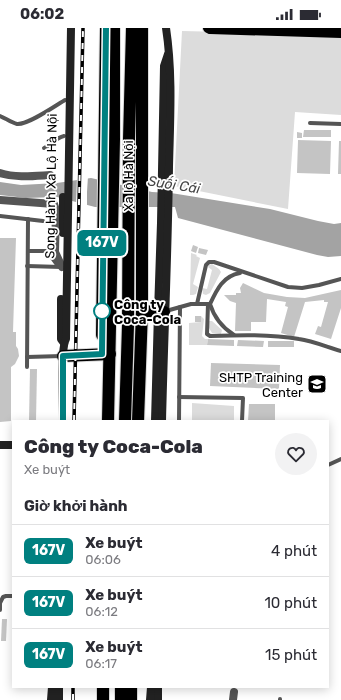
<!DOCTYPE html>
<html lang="vi">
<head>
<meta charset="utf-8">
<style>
	:root { --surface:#fff; --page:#f2f2f3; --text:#2b2b33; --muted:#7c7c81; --line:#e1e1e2 }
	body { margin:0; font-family:Rubik,sans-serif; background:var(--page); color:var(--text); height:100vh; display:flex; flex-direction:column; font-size:15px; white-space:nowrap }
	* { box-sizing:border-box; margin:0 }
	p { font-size:13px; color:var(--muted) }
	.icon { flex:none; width:22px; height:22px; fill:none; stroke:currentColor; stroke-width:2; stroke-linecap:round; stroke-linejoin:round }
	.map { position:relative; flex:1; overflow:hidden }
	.drawer { position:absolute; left:12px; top:392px; width:317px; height:268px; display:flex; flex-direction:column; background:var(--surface); border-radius:0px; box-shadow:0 2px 10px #0003 }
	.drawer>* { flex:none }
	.badge { padding:0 8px; border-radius:6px; font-size:14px; line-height:26px }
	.map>.badge { position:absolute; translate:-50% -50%; box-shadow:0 0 0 2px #fff }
	h2 { padding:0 12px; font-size:15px; line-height:36px }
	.round { display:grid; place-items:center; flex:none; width:42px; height:42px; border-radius:21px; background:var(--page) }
	.overview { display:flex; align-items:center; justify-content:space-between; height:68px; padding:0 12px }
	h1 { font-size:19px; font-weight:800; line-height:30px }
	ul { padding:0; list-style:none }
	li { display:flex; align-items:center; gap:12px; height:52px; padding:0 12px; border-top:1px solid var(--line) }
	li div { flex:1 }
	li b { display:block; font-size:15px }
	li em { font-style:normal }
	li .badge { min-width:44px; font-weight:700; text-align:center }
	.status { display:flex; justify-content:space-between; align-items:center; height:28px; padding:0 20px; background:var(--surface); direction:ltr }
	.status svg { height:11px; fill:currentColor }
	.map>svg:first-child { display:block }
</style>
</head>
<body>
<div class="status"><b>06:02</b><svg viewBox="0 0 49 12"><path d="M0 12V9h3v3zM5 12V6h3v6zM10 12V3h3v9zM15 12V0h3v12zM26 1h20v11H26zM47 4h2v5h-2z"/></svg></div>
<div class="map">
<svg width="341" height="672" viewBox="0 0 341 672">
	<rect width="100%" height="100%" fill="#fff"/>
	<!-- green -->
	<g fill="#dcdcdc">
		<path d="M 182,3 L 341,7 L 341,87 L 295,84 L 288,181 L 174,158 Z"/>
		<path d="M 191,225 L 197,227 L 196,228 L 200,230 L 193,256 L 198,259 L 196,266 L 193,267 L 190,267 Z"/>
		<path d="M 212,236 L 219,241 L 221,244 L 210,265 L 206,267 L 203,266 L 202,260 L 207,261 L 212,242 L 208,239 L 209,237 Z"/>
		<path d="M 201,288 L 204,291 L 202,308 L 205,311 L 208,311 L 207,317 L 189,317 L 189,295 L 201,294 Z"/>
		<path d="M 209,293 L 212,293 L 222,302 L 221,306 L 212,305 L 209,300 Z"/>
		<path d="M 192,375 L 234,378 L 234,393 L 192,393 Z"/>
	</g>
	<!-- water -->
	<path fill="#a3a3a3" d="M 91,150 L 152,164 L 171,165 L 270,181 L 318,193 L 334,196 L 341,195 L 341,228 L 328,229 L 317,227 L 178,190 L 175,179 L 95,179 L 57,169 L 26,170 L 0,167 L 0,154 L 21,157 L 57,155 Z"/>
	<!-- pier -->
	<path fill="#fff" d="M 88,148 L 87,164 L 87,179 L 76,176 L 77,150 Z"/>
	<!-- building -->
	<g fill="#c4c4c4">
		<path d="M 304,102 L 331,102 L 331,109 L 303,109 Z"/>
		<path d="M 297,104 L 302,105 L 302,110 L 297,110 Z"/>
		<path d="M 298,112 L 331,113 L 330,146 L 297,145 Z"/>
		<path d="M 339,113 L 341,113 L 341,146 L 338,146 Z"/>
		<path d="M 0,210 L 16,210 L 13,304 L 16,304 L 16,318 L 18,321 L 19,328 L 15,336 L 11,339 L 11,393 L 0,394 Z"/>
		<path d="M 193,217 L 198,219 L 196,225 L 191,223 Z"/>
		<path d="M 199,220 L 208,222 L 206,227 L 198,225 Z"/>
		<path d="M 243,255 L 264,265 L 287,269 L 305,270 L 341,262 L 341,280 L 331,311 L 315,306 L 318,298 L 321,299 L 328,274 L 324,274 L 324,272 L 305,274 L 294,309 L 281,305 L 288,279 L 285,278 L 286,274 L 267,271 L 266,294 L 251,294 L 251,303 L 235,303 L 236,275 L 230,273 L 224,267 L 236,267 L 236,265 L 241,265 L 240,260 Z"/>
		<rect x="195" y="288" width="6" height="6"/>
		<path d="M 208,311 L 234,312 L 234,318 L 207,317 Z"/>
		<path d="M 238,312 L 264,313 L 263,319 L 237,318 Z"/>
		<rect x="268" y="313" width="26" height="6"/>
		<path d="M 211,335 L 280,337 L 279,361 L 210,358 Z"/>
		<path d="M 30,341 L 37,341 L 36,393 L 29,393 Z"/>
		<path d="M 249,376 L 275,376 L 275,393 L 248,393 Z"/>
		<path d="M 2,591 L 7,591 L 6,613 L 1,613 Z"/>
	</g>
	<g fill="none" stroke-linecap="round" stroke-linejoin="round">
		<!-- primary casing -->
		<g stroke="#dbdbdb" stroke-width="12">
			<path id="primary" d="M 208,0 L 210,1 L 341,5"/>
		</g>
		<!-- highway casing -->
		<g stroke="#dbdbdb" stroke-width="14">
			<g id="highway">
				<path d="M 142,283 L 164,284"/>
				<path d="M 102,307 L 106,0"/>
				<path d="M 63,328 L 110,326"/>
				<path d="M 108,393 L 114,111 L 114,0"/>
				<path d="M 125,393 L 128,297 L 129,111 L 132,0"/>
				<path d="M 138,393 L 142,283 L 142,0"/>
				<path d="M 103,672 L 103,659"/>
				<path d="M 121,672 L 121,659"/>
				<path d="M 131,672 L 131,659"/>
			</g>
		</g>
		<!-- lane -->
		<g stroke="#555" stroke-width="4">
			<path d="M 0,88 C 5,90 12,95 17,96 C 28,97 55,78 65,72"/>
			<path d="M 310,95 L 341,96"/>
			<path d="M 44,120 C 52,117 55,110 64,108"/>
			<path d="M 0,188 L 43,193"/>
			<path d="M 28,223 L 47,223 L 58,238"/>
			<path d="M 27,238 L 61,239"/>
			<path d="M 197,276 L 206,237 L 209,234 L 214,234 L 288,259 L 302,260 L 319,257 L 341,251"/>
			<path d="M 208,276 L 207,306 L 210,308 C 239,307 270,306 299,311 C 313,313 327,319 341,323"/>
			<path d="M 166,283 L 191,276 L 210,276"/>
			<path d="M 234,307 C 223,300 214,289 210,276 C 217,261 223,248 240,245"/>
			<path d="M 27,329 L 62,328"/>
			<path d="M 27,339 L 28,191"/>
			<path d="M 179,369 L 243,370 L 242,393"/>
			<path d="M 179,393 L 180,279"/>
			<path d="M 328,437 L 341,431"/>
			<path d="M 0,582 L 0,575 L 3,569 L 6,568 L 13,568"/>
			<path d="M 280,671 L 280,672"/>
		</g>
		<!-- street -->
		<g stroke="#555" stroke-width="8">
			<path d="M 0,145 C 16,150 33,148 50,147"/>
			<path d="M 0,172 L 54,176 L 56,182 L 55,224 L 62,239"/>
			<path d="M 233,672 L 234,664"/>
		</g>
		<!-- secondary -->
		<g stroke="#222" stroke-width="8">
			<path d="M 63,205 L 63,169"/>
			<path d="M 61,271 L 61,311 L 64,315"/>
			<path d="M 63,393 C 63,377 60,321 66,311 L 71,0"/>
			<path d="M 155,393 L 158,284 L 161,195 L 164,38 L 168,26"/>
			<path d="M 162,393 C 164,308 168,224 169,139 C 170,93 173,46 166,0"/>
			<path d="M 0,417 L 13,417"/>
			<path d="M 158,659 L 158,672"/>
			<path d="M 51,672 L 52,659"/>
			<path d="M 59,672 L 59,659"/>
			<path d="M 150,672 L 151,659"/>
		</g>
		<!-- primary -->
		<use href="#primary" stroke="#000" stroke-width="10"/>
		<!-- highway -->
		<use href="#highway" stroke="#000" stroke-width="12"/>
		<!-- rail casing -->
		<g stroke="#000" stroke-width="3.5">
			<g id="rail">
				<path d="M 74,393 L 83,0"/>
				<path d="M 73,672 L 73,659"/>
			</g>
		</g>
		<!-- rail -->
		<use href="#rail" stroke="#fff" stroke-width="2" stroke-dasharray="6" stroke-linecap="butt"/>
	</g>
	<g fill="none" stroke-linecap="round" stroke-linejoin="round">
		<!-- line casing -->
		<g stroke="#fff" stroke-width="9">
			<path id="line" d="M 63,393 L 63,328 L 102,326 L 106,0"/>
		</g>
		<!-- line -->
		<use href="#line" stroke="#008080" stroke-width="6"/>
	</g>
	<!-- icons -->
	<defs>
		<g id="school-square" transform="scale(1)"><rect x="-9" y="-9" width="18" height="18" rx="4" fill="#000" stroke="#fff"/><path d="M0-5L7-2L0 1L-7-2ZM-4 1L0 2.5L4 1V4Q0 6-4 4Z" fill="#fff"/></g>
	</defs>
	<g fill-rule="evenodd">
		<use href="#school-square" x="317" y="356"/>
	</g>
	<!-- markers -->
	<circle fill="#fff" stroke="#008080" stroke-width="2" cx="102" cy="283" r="8"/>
	<g text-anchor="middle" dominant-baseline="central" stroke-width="3.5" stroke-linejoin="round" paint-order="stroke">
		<!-- street labels -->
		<g font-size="13" fill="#000" stroke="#fff">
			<text transform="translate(128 148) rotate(-90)">Xa lộ Hà Nội</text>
			<text transform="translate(51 158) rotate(-89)">Song Hành Xa Lộ Hà Nội</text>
		</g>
		<!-- stop labels -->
		<g font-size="13" font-weight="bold" fill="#000" stroke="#fff" text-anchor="start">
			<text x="114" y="276">Công ty<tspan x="114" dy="15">Coca-Cola</tspan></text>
		</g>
		<!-- poi labels -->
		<g font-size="13" fill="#000" stroke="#fff" text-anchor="end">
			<text x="303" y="349">SHTP Training<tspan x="303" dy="15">Center</tspan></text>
		</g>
		<!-- water labels -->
		<g font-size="14" font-style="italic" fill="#444" stroke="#fff">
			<text transform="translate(174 157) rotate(9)">Suối Cái</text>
		</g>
	</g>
</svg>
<b class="badge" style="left:102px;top:215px;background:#008080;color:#fff">167V</b>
<section class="drawer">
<div class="overview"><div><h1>Công ty Coca-Cola</h1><p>Xe buýt</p></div><a class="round"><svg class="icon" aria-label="heart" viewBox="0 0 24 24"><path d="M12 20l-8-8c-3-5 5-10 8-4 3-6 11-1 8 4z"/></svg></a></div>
<h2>Giờ khởi hành</h2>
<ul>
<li><span class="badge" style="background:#008080;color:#fff">167V</span><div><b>Xe buýt</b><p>06:06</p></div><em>4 phút</em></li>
<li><span class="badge" style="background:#008080;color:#fff">167V</span><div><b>Xe buýt</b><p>06:12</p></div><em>10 phút</em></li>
<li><span class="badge" style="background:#008080;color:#fff">167V</span><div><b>Xe buýt</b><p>06:17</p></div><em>15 phút</em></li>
</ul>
</section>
</div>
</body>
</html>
